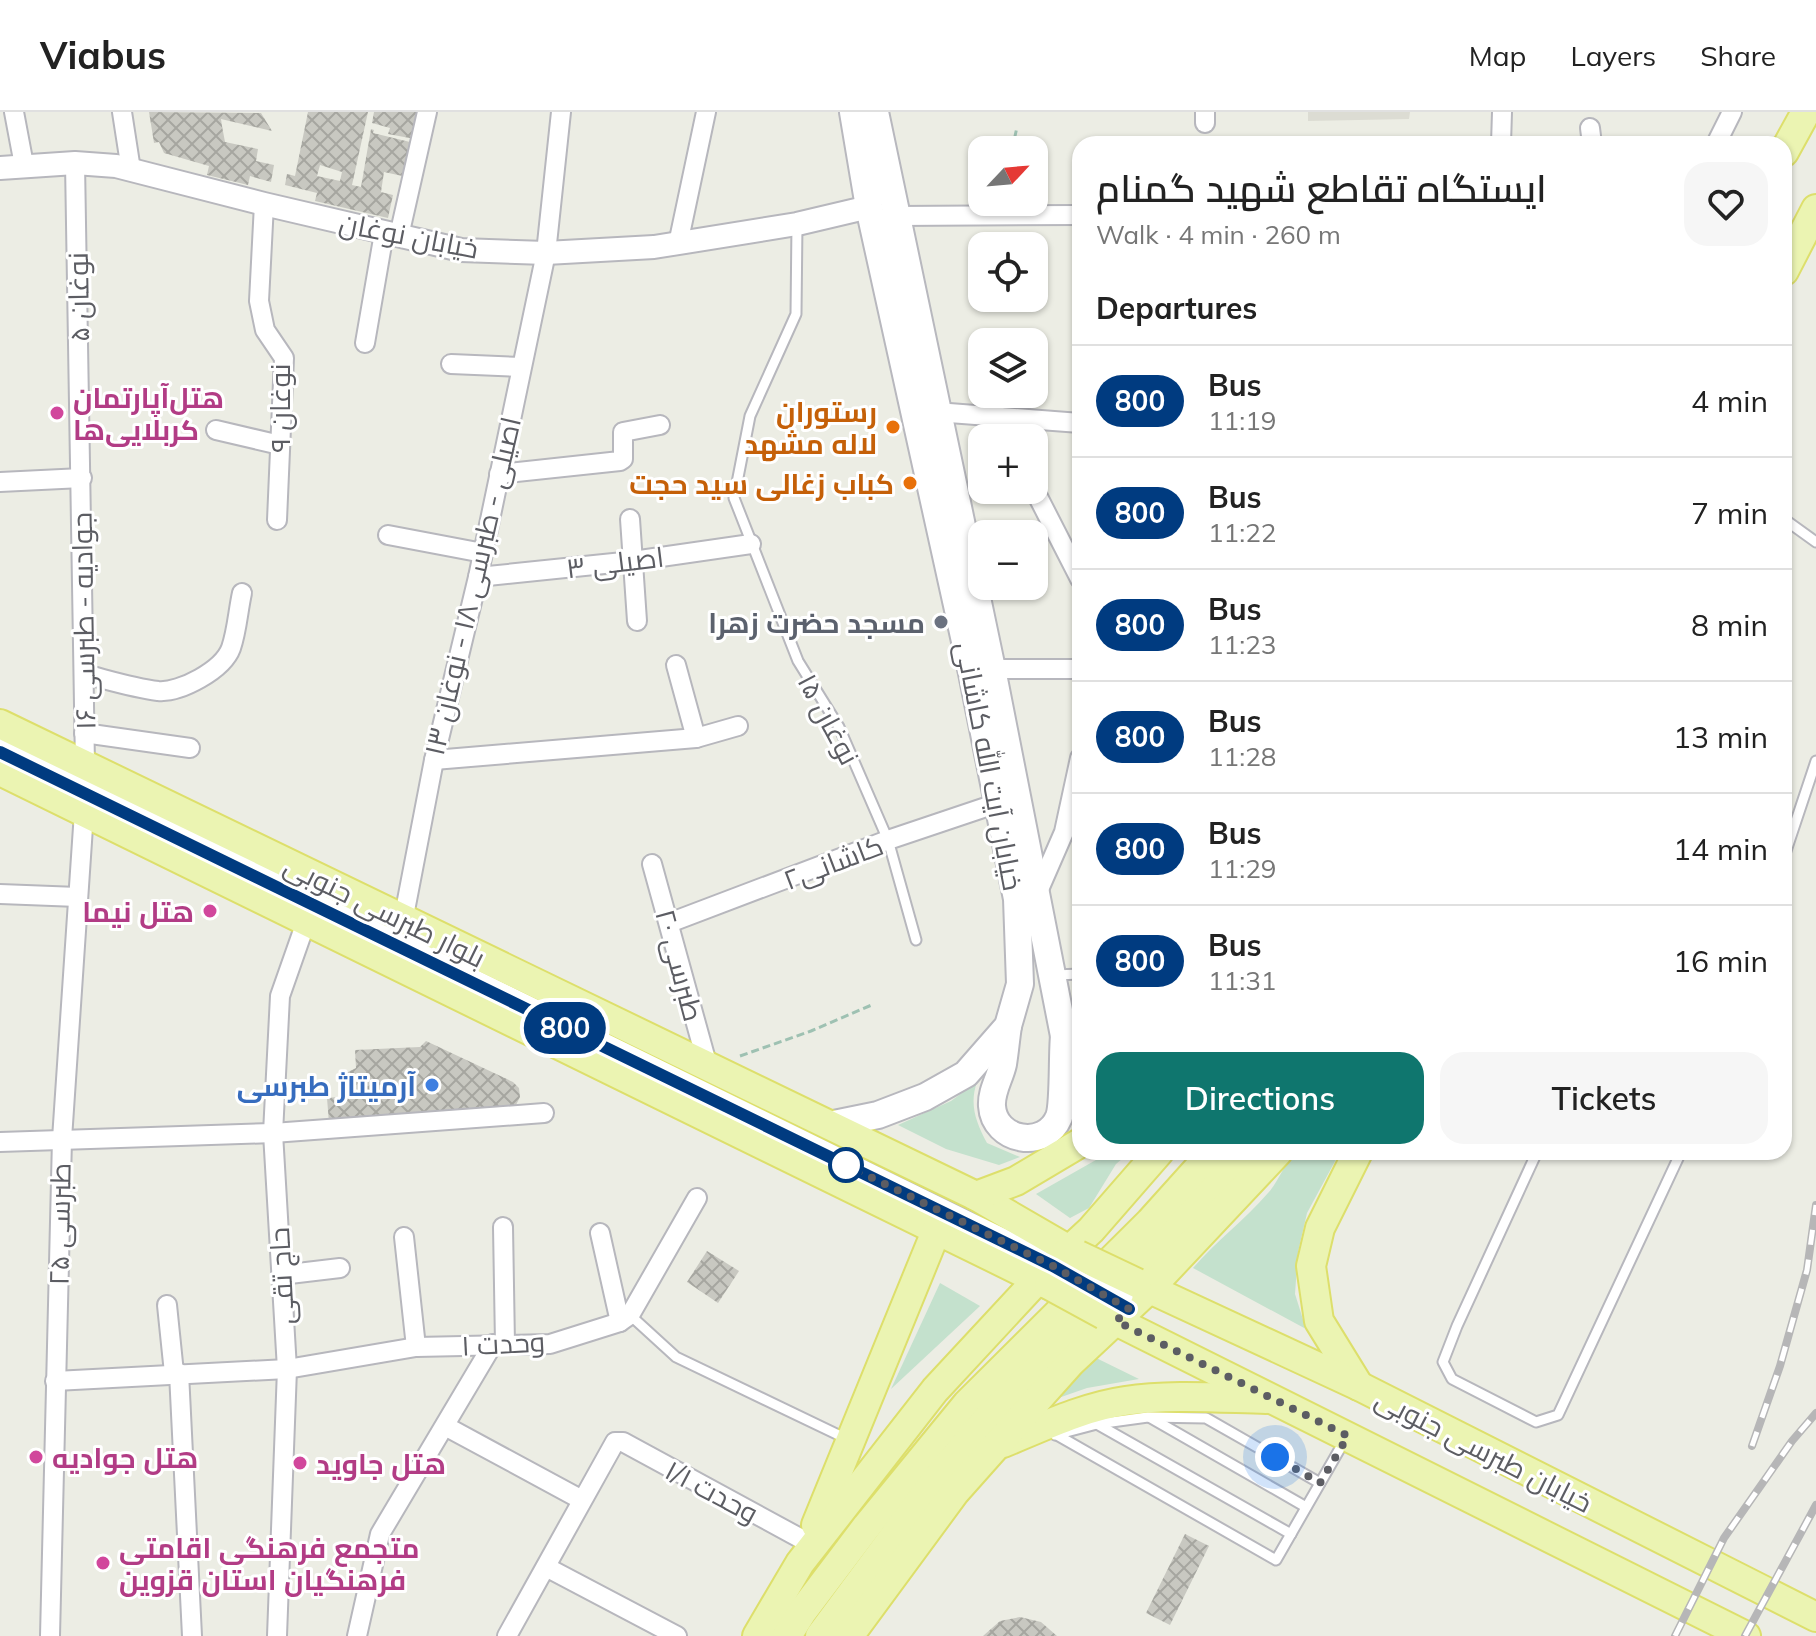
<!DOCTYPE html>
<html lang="en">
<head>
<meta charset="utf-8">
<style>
	:root { --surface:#fff; --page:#f6f6f6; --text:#222; --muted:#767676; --line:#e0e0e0; --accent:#0f766e }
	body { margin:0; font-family:Mulish,Cairo,sans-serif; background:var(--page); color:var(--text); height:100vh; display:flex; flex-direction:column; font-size:30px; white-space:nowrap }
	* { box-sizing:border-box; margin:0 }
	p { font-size:26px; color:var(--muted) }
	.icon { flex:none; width:44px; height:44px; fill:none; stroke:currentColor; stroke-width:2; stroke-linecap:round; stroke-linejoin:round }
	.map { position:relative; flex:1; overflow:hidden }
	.sheet { position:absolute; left:1072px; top:24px; width:720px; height:1024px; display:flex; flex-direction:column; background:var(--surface); border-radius:24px; box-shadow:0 2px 6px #0004 }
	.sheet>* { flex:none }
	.badge { padding:0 16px; border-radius:26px; font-size:28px; line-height:52px }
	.needle { width:52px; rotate:64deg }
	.buttons { position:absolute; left:968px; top:24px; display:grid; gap:16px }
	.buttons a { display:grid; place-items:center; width:80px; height:80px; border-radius:16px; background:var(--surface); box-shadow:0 2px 6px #0004; font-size:40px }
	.you { position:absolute; width:40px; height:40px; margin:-20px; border:6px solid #fff; border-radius:50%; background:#1a73e8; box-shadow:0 0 0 12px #1a73e833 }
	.map>.badge { position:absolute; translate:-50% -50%; box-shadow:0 0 0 4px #fff }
	h2 { padding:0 24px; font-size:30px; line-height:72px }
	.round { display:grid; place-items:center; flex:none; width:84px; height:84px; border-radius:24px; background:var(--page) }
	.overview { display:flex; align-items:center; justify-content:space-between; height:136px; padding:0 24px }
	h1 { font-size:38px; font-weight:600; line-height:60px }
	.primary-button { display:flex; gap:16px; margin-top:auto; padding:16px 24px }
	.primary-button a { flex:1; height:92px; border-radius:24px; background:var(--accent); color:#fff; font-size:32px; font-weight:600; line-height:92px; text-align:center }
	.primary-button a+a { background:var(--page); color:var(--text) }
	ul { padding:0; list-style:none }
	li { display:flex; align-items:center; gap:24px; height:112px; padding:0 24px; border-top:2px solid var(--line) }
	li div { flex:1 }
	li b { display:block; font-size:30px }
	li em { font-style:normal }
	li .badge { min-width:88px; font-weight:700; text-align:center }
	header { display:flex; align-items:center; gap:48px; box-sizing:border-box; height:112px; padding:0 40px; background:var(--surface); border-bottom:2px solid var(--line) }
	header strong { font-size:38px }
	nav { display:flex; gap:44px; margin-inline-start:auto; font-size:28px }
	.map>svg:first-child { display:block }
</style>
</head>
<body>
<header>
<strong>Viabus</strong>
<nav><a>Map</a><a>Layers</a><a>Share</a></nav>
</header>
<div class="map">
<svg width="1816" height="1524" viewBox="0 0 1816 1524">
	<defs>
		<pattern id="building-cross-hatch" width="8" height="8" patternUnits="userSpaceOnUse" patternTransform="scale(2)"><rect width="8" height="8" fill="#c8c8c1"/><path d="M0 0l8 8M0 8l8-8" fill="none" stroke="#a6a6a0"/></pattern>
	</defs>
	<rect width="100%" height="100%" fill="#ecede4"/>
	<!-- education -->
	<path fill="#dcdcd3" d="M 1308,0 L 1410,0 L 1409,7 L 1308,9 Z"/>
	<!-- green -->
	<g fill="#c4e1cd">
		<path d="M 977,970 C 969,992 976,1011 987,1031 L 1020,1045 L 999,1053 L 946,1037 L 898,1013 L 951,989 Z"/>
		<path d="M 1110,1040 L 1130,1040 L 1116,1052 L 1089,1096 L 1070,1106 L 1036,1082 Z"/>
		<path d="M 1295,1040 L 1340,1040 L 1307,1101 L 1298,1140 L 1295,1182 L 1306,1217 L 1193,1156 C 1216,1129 1245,1108 1268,1081 C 1279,1069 1283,1054 1295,1040 Z"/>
		<path d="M 940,1171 L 980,1194 L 891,1277 Z"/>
		<path d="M 1088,1242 L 1139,1267 L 1087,1276 L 1044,1291 Z"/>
	</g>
	<!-- building -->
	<g fill="url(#building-cross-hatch)" fill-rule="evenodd">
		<path d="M 149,0 L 261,1 L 272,19 L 221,7 L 222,14 L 225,30 L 258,37 L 256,49 L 274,53 L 271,70 L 250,64 L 248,73 L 207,63 L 209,54 L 164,41 L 159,30 L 154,31 Z"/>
		<path d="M 308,0 L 368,0 L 352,73 L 361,75 L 371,17 L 374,18 L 373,21 L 414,31 L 407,65 L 384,60 L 381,80 L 393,83 L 388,106 L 315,89 L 317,81 L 285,73 L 287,62 L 295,64 ZM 320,53 L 342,60 L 340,69 L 317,64 Z"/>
		<path d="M 374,0 L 421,0 L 415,27 L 388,22 L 390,16 L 372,11 Z"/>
		<path d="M 426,929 L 513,970 L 519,976 L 520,985 L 515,995 L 329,1011 L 327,986 L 348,984 L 346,961 L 356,956 L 355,938 L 420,935 Z"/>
		<path d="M 707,1139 L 739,1159 L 718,1191 L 687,1170 Z"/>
		<path d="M 1185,1422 L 1209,1434 L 1170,1513 L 1146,1501 Z"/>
		<path d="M 1020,1505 L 1041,1510 L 1057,1524 L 983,1524 L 1000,1509 Z"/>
	</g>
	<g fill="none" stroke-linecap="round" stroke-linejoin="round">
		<!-- service casing -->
		<g stroke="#b7b7bd" stroke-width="13">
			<g id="service">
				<path d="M 797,112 L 796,202 L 750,304 L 734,386 L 798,549 L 839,615 L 888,728 L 916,828"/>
				<path d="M 1784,407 L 1816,430"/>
				<path d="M 0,629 L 1056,1147"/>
				<path d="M 0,640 L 1050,1153"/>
				<path d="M 1784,745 L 1816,649"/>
				<path d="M 1055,863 L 1080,862"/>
				<path d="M 1537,1040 L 1457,1214 L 1443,1250 L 1452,1267 L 1536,1310 L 1558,1303 L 1681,1040"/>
				<path d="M 630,1203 L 676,1245 L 849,1328"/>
				<path d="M 1151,1306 L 1306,1395"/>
				<path d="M 1097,1312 L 1291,1422"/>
				<path d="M 1055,1323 L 1097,1312 L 1148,1305 L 1206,1306 L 1320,1371"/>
				<path d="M 1057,1323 L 1276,1448 L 1346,1326"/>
			</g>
		</g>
		<!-- minor casing -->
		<g stroke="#b7b7bd" stroke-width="22">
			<g id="minor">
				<path d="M 14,0 L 24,53"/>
				<path d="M 122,0 L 131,58"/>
				<path d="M 1205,0 L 1205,11"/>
				<path d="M 1590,16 L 1592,32"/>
				<path d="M 1501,32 L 1502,0"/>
				<path d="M 1716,32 L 1732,0"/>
				<path d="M 75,51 L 85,653"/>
				<path d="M 264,92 L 259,189 L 265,218 L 284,246 L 277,408"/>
				<path d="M 896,104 L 1080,103"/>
				<path d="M 399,124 L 427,0"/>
				<path d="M 678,132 L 706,0"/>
				<path d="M 365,231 L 384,121"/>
				<path d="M 451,252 L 520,255"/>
				<path d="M 936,300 L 1080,311"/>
				<path d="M 997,303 L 1008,326"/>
				<path d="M 216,318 L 280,333"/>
				<path d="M 499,362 L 620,349 L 623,347 L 623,320 L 660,313"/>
				<path d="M 0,370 L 82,366"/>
				<path d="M 1034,377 L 1080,467"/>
				<path d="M 630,407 L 637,509"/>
				<path d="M 388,423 L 483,441"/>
				<path d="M 478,465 L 633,449 L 751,432"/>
				<path d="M 676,553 L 696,626"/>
				<path d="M 992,557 L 1080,557"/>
				<path d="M 84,562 C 108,568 133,576 158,579 C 180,581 223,558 231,536 C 237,519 238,499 242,481"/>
				<path d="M 84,621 L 190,636"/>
				<path d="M 434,648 L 696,626 L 738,614"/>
				<path d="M 652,752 L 708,955"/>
				<path d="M 0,782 L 78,785"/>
				<path d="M 1037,782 L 1064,720 L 1080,646"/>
				<path d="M 403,809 L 434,648 L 478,465 L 546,141 L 561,0"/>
				<path d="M 669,811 L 888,728 L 998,691"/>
				<path d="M 0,1030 L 273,1021 L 544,1001"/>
				<path d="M 503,1115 L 505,1232"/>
				<path d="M 600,1121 L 620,1210"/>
				<path d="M 404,1125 L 416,1235"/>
				<path d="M 281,1163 L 340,1156"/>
				<path d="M 167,1193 L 174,1261"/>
				<path d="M 179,1261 L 192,1524"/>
				<path d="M 55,1269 L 287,1257 L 416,1235 L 550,1232 L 620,1210 L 630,1203 L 697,1086"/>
				<path d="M 445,1314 L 582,1388"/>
				<path d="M 546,1455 L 677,1524"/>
				<path d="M 50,1524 L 62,1027 L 84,700"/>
				<path d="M 277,1524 L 287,1257 L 273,1021 L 280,884 L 306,810"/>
				<path d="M 357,1524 L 380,1422 L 493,1232"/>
				<path d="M 507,1524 L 615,1330 L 623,1330 L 809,1431"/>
			</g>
		</g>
		<!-- tertiary casing -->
		<g stroke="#b7b7bd" stroke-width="26">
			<path id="tertiary" d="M 0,56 L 75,51 L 116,54 L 264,92 L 461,138 L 546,141 L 654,135 L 797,112 L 869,95"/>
		</g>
		<!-- secondary casing -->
		<g stroke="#b8b8be" stroke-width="30">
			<g id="secondary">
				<path d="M 875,0 L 992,557 L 1064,924 L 1080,956"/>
				<path d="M 1008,914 C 1006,927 1005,940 1003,952 C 1000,966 991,979 992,994 C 994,1029 1045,1039 1059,1005 C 1064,992 1062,943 1064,924"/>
				<path d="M 829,1013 L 878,1003 L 925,985 L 966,962 L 1008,914 L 1020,872 L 1017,787 L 972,561 L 869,95 L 853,0"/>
			</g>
		</g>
		<!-- primary casing -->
		<g stroke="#dddf6b" stroke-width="32">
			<g id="primary">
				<path d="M 1784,40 L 1806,0"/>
				<path d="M 1784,159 L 1816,97"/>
				<path d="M 0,612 L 976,1084 L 1078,1143"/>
				<path d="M 0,659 L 1049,1173"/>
				<path d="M 1358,1040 L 1320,1116 L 1311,1154 L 1319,1209 L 1359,1274"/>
				<path d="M 976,1084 L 1016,1069 L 1080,1031"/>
				<path d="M 1137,1171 L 1359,1274 L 1816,1505"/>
				<path d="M 1104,1203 L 1746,1524"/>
				<path d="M 1003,1331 C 1042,1315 1083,1295 1125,1289 C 1170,1282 1220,1286 1266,1287"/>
				<path d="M 816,1413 L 937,1117"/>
				<path d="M 757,1524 L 800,1451 L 935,1278 L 1038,1167 L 1091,1118 L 1159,1040"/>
				<path d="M 787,1524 L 802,1500 L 867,1414 L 967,1292 L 1150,1110 L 1213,1040"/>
				<path d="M 820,1524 L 935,1369 L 987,1307 L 1171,1126 L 1247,1040"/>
				<path d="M 849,1524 L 955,1380 L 995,1335 L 1071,1250 L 1149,1177 L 1278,1040"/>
			</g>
		</g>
		<!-- path -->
		<g stroke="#9ec1b2" stroke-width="3" stroke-dasharray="8 4" stroke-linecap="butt">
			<path d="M 1012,38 L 1017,15"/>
			<path d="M 740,944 L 811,919 L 874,892"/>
		</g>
		<!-- service -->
		<use href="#service" stroke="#fff" stroke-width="9"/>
		<!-- minor -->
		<use href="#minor" stroke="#fff" stroke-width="18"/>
		<!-- tertiary -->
		<use href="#tertiary" stroke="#fff" stroke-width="22"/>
		<!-- secondary -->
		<use href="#secondary" stroke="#fff" stroke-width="26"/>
		<!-- primary -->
		<use href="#primary" stroke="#ebf4b2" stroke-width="28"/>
		<!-- rail casing -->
		<g stroke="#b6b6b7" stroke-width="8">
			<g id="rail">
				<path d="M 1752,1334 L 1780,1254 L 1807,1158 L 1816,1093"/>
				<path d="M 1675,1524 L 1724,1426 L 1792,1329 L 1816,1301"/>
				<path d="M 1745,1524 L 1816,1393"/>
			</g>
		</g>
		<!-- rail -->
		<use href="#rail" stroke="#fff" stroke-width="5" stroke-dasharray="15" stroke-linecap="butt"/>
		<!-- service-bridge casing -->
		<g stroke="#b7b7bd" stroke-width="13" stroke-linecap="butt">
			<g id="service-bridge">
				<path d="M 1074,1156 L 1128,1185"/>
				<path d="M 1064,1160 L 1122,1193"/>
			</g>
		</g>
		<!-- primary-bridge casing -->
		<g stroke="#dddf6b" stroke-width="32" stroke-linecap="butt">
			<g id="primary-bridge">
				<path d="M 1078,1143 L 1137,1171"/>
				<path d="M 1049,1173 L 1104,1203"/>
			</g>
		</g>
		<!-- service-bridge -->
		<use href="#service-bridge" stroke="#fff" stroke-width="9"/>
		<!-- primary-bridge -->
		<use href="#primary-bridge" stroke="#ebf4b2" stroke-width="28"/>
	</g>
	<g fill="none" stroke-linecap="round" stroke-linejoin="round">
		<!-- line casing -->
		<g stroke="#fff" stroke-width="18">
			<path id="line" d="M 0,640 L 1053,1154 L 1129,1197"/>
		</g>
		<!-- line -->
		<use href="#line" stroke="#003b80" stroke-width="12"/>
		<!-- walk -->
		<path stroke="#5c5d63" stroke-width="8" stroke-dasharray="0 14.4" d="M 846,1053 L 1053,1154 L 1129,1197 L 1116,1209 L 1348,1324 L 1320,1371 L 1275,1345"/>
	</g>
	<!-- markers -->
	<g fill="#d1479c" stroke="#fff" stroke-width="3">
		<circle cx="57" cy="301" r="8"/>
		<circle cx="210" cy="799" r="8"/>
		<circle cx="36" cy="1345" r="8"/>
		<circle cx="300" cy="1351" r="8"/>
		<circle cx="103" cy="1451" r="8"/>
	</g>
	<g fill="#e8710a" stroke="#fff" stroke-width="3">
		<circle cx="893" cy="315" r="8"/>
		<circle cx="910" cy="371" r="8"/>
	</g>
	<circle fill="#6b7280" stroke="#fff" stroke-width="3" cx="941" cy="510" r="8"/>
	<circle fill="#3f7fe0" stroke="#fff" stroke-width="3" cx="432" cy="973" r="8"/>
	<circle fill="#fff" stroke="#003b80" stroke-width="4" cx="846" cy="1053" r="16"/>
	<g text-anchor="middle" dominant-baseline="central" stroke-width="6" stroke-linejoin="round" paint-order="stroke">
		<!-- street labels -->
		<g font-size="28" fill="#5c5d63" stroke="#fff">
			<text transform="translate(409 123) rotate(11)">خیابان نوغان</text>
			<text transform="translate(78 185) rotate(-91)">نوغان ۵</text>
			<text transform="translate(279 296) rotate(-90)">نوغان ۹</text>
			<text transform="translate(615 450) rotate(-7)">اصیلی ۳</text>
			<text transform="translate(472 474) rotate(-77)">اصیلی - طبرسی ۱۸ - نوغان ۱۳</text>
			<text transform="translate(83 509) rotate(-91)">جوادیه - طبرسی ۱۶</text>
			<text transform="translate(829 607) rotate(62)">نوغان ۱۵</text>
			<text transform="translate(990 654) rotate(79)">خیابان آیت الله کاشانی</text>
			<text transform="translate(833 750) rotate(-21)">کاشانی۲</text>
			<text transform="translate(385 799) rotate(26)">بلوار طبرسی جنوبی</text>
			<text transform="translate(680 853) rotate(75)">طبرسی ۲۰</text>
			<text transform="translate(59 1112) rotate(-89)">طبرسی ۲۵</text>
			<text transform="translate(281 1164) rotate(-93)">حاج تقی</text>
			<text transform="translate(503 1231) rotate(-3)">وحدت ۱</text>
			<text transform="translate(1484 1338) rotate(27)">خیابان طبرسی جنوبی</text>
			<text transform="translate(712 1379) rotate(28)">وحدت ۱/۱</text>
		</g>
		<!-- hotel labels -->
		<g font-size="28" font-weight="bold" fill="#b23c85" stroke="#fff" text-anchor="start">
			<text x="73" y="285">هتل‌آپارتمان<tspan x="73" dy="32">کربلایی‌ها</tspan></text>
			<text x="194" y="799" text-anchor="end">هتل نیما</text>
			<text x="52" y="1345">هتل جوادیه</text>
			<text x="316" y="1351">هتل جاوید</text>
			<text x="119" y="1435">متجمع فرهنگی اقامتی<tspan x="119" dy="32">فرهنگیان استان قزوین</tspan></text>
		</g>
		<!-- food labels -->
		<g font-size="28" font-weight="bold" fill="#c56008" stroke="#fff" text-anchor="end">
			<text x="877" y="299">رستوران<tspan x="877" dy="32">لاله مشهد</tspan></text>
			<text x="894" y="371">کباب زغالی سید حجت</text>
		</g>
		<!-- worship labels -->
		<g font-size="28" font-weight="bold" fill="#5b616d" stroke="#fff" text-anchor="end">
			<text x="925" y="510">مسجد حضرت زهرا</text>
		</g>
		<!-- shop labels -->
		<g font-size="28" font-weight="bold" fill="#366cbe" stroke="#fff" text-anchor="end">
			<text x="416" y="973">آرمیتاژ طبرسی</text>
		</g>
	</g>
</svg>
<div class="buttons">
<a><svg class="needle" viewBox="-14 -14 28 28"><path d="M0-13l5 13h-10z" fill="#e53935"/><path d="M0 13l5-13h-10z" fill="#767676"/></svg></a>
<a><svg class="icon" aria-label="locate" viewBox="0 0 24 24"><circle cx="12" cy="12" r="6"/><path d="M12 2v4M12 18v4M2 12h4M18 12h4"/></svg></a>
<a><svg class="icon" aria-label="layers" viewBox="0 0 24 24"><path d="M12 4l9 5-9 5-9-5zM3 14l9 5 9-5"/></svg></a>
<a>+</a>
<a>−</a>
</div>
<div class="you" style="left:1275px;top:1345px"></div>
<b class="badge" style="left:565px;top:916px;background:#003b80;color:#fff">800</b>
<section class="sheet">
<div class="overview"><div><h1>ایستگاه تقاطع شهید گمنام</h1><p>Walk · 4 min · 260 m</p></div><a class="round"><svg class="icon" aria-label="heart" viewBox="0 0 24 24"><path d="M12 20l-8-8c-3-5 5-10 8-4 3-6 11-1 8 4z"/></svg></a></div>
<h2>Departures</h2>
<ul>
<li><span class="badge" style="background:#003b80;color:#fff">800</span><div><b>Bus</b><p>11:19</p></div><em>4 min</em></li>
<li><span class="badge" style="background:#003b80;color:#fff">800</span><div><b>Bus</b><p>11:22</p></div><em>7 min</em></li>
<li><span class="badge" style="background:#003b80;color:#fff">800</span><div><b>Bus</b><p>11:23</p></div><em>8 min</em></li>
<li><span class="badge" style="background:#003b80;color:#fff">800</span><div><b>Bus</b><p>11:28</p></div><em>13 min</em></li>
<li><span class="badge" style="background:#003b80;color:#fff">800</span><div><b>Bus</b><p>11:29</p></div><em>14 min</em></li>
<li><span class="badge" style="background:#003b80;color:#fff">800</span><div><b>Bus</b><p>11:31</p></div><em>16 min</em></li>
</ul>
<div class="primary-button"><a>Directions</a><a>Tickets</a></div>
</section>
</div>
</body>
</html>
